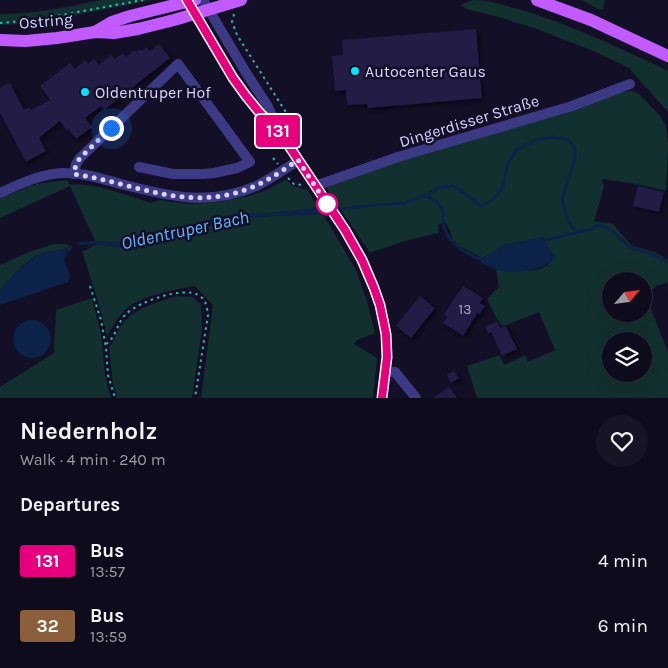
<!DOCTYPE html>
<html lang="en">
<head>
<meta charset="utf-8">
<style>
	:root { --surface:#0e0b1c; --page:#171425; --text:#f1f3f6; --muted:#9b9ba3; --line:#2e2b3b }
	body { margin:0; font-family:Karla,sans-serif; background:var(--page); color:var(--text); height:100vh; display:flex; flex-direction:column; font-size:19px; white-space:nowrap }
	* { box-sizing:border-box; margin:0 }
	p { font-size:16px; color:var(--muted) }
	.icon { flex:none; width:28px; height:28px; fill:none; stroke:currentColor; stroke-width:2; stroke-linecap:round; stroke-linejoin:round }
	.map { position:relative; height:398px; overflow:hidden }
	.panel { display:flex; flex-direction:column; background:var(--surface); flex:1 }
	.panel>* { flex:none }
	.badge { padding:0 10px; border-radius:4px; font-size:18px; line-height:32px }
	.needle { width:32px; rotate:62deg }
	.fabs { position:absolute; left:602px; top:272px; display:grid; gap:10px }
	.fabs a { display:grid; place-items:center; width:50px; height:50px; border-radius:50%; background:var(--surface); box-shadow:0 5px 20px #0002,0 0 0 1px var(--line); font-size:25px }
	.you { position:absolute; width:25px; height:25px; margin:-12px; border:4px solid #fff; border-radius:50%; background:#1a73e8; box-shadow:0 0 0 8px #1a73e833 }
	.map>.badge { position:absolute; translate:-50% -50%; box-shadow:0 0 0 2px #fff }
	h2 { padding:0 20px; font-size:19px; line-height:45px }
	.round { display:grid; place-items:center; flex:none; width:52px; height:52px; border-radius:26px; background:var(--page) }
	.overview { display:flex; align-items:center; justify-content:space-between; height:85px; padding:0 20px }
	h1 { font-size:24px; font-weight:700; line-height:38px }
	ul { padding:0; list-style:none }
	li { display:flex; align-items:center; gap:15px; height:65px; padding:0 20px }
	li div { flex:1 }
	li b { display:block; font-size:19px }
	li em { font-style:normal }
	li .badge { min-width:55px; font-weight:700; text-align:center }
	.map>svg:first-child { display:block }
</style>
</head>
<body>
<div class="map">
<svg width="668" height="398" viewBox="0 0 668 398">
	<defs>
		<filter id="shadow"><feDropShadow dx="2.5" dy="2.5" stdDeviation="2.5" flood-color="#0009"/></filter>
	</defs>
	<rect width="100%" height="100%" fill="#130f26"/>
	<!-- green -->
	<g fill="#12302f" fill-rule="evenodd">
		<path d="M 101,0 L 153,0 L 65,17 L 19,24 L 0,25 L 0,14 C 34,14 68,7 101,0 Z"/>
		<path d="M 473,0 C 489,0 503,5 518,9 C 570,24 620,48 668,71 L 668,112 L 629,68 L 596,52 L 534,28 L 502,18 L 467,9 L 460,5 Z"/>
		<path d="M 582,0 L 605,0 L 603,10 L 598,9 Z"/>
		<path d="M 632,91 L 640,95 L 661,117 L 666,126 L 668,145 L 666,191 L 636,184 L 602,179 L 604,187 L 594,221 L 613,224 L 631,245 L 655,252 L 668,260 L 668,282 L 656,286 L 646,296 L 668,352 L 668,398 L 477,398 L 467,366 L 500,355 L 504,365 L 525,355 L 528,362 L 555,350 L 539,312 L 501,327 L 487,299 L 499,287 L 496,269 C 509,271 537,274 548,265 C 550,263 553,258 554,255 L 548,248 L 543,237 L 504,245 L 488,255 L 482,258 L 459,246 L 452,239 L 450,230 L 445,222 L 438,225 L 439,233 L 404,241 L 370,253 L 326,188 L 399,160 L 618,93 ZM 611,281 L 644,281 L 644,314 L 611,314 ZM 611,341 L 644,341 L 644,374 L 611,374 Z"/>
		<path d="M 67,180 L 70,185 C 95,182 127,196 152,203 L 159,200 L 189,204 L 219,202 L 249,196 L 264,191 L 286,180 L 293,186 L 307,190 L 319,208 L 271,213 L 232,214 L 185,227 L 144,242 L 123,243 L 95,241 L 70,186 L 0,218 L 0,198 L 36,184 Z"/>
		<path d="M 323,214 L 356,270 L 367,301 L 375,333 L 357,340 L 354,344 L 377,358 L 373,398 L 201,398 L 213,305 L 195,286 C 174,290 141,295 125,310 C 118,316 112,329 107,336 L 100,308 L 82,251 L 86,250 L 97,244 L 124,248 L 228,220 L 272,216 Z"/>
		<path d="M 54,244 L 66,244 L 71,247 L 60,250 L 46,252 L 35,256 L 20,268 L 0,290 L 0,265 L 29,252 Z"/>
		<path d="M 177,296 L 193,297 L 201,305 L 202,329 L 192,398 L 117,398 L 113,384 L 109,347 C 115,341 116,333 121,326 C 135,307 156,303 177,296 Z"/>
		<path d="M 92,298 L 101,334 L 105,376 L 111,398 L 0,398 L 0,387 L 54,353 L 56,310 Z"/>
	</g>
	<!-- water -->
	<g fill="#0c2248">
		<path d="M 319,208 L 323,214 L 272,216 L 228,220 L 186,230 L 145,244 L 124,248 L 97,244 L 79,245 L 78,242 L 95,241 L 123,243 L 144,242 L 185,227 L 232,214 L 271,213 Z"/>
		<path d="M 543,237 L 548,248 L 555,255 L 554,260 C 540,272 513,275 495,269 C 490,267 485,264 480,262 L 482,260 L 482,258 L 488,255 L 504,245 Z"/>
		<path d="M 65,249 L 67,254 L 64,260 L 70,276 L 68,282 L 0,305 L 0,290 C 6,281 28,259 38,255 C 47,251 56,251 65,249 Z"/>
		<circle cx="32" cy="339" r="19"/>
	</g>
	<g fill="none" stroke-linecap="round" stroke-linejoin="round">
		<!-- stream -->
		<g stroke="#0c2248" stroke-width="3">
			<path d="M 426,195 L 438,188 L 453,186 L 467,195 L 481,206 L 494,199 L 503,186 L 507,166 L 516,150 L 536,140 L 553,137 L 568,140 L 575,148 L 575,159 L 562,199 L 568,221 L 576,232"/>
			<path d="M 341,209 L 375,205 L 405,203 L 425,195 L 438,203 L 444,212 C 438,237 463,254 484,260"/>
			<path d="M 542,241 L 591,229 L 597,225 L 610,229 L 630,247 L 654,255 L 668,262"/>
			<path d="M 64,253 L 71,247"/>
		</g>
	</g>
	<!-- building -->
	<g fill="#241b47" filter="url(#shadow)">
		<path d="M 476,29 L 482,98 L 368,108 L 367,104 L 347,105 L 346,90 L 335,91 L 332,56 L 343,55 L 342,40 Z"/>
		<path d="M 159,44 L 170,58 L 104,110 L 101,106 L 85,118 L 92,127 L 76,139 L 68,129 L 67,131 L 60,121 L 39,138 L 46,151 L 26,162 L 0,113 L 0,88 L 10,83 L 24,110 L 29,107 L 31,110 L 50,100 L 40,86 L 70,63 L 75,69 L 85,60 L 88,64 L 94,59 L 99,65 L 111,55 L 115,59 L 123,53 L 126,57 L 134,50 L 136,52 L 140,49 L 142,51 L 146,47 L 150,51 Z"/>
		<path d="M 638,186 L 664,192 L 659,212 L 633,206 Z"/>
		<path d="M 463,286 L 483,298 L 480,303 L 485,306 L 479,315 L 478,312 L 463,336 L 443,323 L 447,317 L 444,315 L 458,293 L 459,293 Z"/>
		<path d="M 420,296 L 435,308 L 411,338 L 396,326 Z"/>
		<path d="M 497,321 L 500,328 L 506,326 L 517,349 L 502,356 L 491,332 L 488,334 L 485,327 Z"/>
		<path d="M 454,371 L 459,378 L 451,383 L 447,375 Z"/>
		<path d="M 449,387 L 457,398 L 433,398 Z"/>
	</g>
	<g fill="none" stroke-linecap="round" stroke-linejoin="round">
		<!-- path -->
		<g stroke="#2fb8b0" stroke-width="2" stroke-dasharray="2.5 4" stroke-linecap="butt">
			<path d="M 234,14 L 232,22 L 237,35 L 294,125 L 296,138"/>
			<path d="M 0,23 L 34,20 L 143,0"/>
			<path d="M 273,158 L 278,164"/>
			<path d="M 288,178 L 294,184 L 303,185"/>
			<path d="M 90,286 L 101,320 L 106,348 L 108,375 L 115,398"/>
			<path d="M 106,344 C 116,338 117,323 125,315 C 137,302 183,286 198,295 C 206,299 207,307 208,315 L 195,398"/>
		</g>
		<!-- minor -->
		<g stroke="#3d3a85" stroke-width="10">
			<path d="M 187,0 C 212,45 238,91 275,128"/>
			<path d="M 203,0 L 245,71 L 267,105 L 281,134 L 345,230 L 363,260 L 380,305 L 386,334 L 387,357 L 382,398"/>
			<path d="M 74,174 L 76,164 L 80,158 L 178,64 L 250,162 L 237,168 L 214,173 L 203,174 L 173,174 L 139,167"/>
			<path d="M 316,187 L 321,184 L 398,157 L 572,106 L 630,84"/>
			<path d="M 0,193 C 20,184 40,174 62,173 C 83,172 105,180 125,185 C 171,197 210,206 256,186 C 271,179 284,169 298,161"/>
			<path d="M 386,372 L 395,372 L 416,398"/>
		</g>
		<!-- major -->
		<g stroke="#c25bff" stroke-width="12">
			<path d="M 537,0 L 591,20 L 668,56"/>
			<path d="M 95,32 L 112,22 L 130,16 L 195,0"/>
			<path d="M 0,40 L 26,41 L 57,38 L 95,32 L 114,33 L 138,29 L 174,20 L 241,0"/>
		</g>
	</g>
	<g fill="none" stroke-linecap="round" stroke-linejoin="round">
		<!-- line casing -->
		<g stroke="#fff" stroke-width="11">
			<path id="line" d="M 187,0 L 233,78 L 246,96 L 259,112 L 281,134 L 345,230 L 362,260 L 374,288 L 380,305 L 386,334 L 387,357 L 382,398"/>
		</g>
		<!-- line -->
		<use href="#line" stroke="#e6007e" stroke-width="8"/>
		<!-- walk -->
		<path stroke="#d9d4ff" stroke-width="5" stroke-dasharray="0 9" d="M 111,128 L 80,158 L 76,164 L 74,174 C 134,183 186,212 248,189 C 266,182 282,171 298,160 L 327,204"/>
	</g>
	<!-- markers -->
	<g fill="#00e5ff" stroke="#130f26" stroke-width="2">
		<circle cx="355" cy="71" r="5"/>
		<circle cx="85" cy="92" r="5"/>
	</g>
	<circle fill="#fff" stroke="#e6007e" stroke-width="2.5" cx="327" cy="204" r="10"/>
	<g text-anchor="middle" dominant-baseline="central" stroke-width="5" stroke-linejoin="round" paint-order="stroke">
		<!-- number labels -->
		<g font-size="14" fill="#aca6d1">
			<text x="465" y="309">13</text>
		</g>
		<!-- street labels -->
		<g font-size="16" fill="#d9d4ff" stroke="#130f26">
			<text transform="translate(46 21) rotate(-5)">Ostring</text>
			<text transform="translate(469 121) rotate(-17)">Dingerdisser Straße</text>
		</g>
		<!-- poi labels -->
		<g font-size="16" fill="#d9d4ff" stroke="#130f26" text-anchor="start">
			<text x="365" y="71">Autocenter Gaus</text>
			<text x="95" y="92">Oldentruper Hof</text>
		</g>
		<!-- water labels -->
		<g font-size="18" font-style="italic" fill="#62b6ff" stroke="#130f26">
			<text transform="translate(185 230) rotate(-12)">Oldentruper Bach</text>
		</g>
	</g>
</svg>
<div class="fabs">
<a><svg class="needle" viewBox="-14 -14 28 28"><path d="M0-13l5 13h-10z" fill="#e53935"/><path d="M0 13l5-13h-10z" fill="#9b9ba3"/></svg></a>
<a><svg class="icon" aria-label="layers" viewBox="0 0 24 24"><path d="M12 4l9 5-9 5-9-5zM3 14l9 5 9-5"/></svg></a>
</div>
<div class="you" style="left:111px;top:128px"></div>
<b class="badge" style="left:278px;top:131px;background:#e6007e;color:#fff">131</b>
</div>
<section class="panel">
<div class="overview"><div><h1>Niedernholz</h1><p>Walk · 4 min · 240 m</p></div><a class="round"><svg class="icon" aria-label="heart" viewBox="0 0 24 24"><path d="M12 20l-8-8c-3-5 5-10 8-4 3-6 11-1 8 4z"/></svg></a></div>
<h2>Departures</h2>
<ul>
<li><span class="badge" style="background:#e6007e;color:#fff">131</span><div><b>Bus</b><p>13:57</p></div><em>4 min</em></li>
<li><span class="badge" style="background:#8b5e3c;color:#fff">32</span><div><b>Bus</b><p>13:59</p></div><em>6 min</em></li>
</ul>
</section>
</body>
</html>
